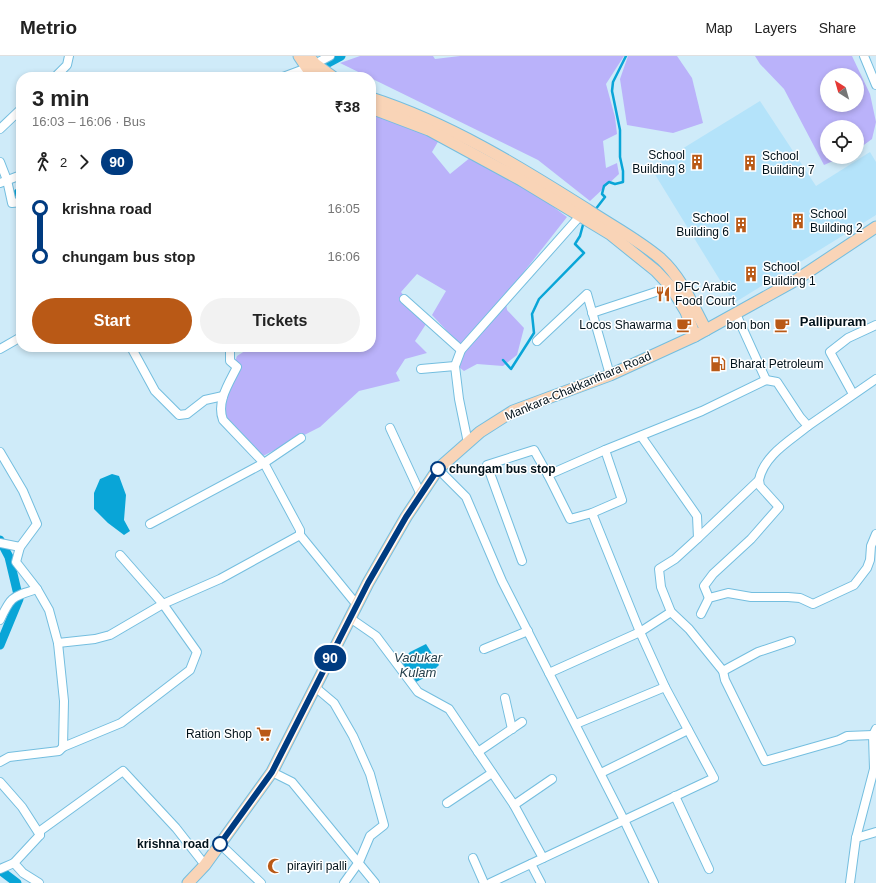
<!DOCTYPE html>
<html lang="en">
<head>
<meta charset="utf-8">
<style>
	:root { --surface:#fff; --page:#f2f2f2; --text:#222; --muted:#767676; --line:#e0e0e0; --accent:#b95916 }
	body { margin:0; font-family:Arial,sans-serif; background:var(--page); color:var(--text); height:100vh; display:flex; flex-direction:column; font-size:15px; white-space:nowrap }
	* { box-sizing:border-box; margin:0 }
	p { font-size:13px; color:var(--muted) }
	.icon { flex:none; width:22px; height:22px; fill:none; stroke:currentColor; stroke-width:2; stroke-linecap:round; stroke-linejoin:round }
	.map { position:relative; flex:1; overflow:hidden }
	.drawer { position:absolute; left:16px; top:16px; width:360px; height:280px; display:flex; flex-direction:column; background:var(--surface); border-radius:16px; box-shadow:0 2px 6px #0003 }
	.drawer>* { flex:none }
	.badge { padding:0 8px; border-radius:13px; font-size:14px; line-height:26px }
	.needle { width:26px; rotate:323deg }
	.buttons { position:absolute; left:820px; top:12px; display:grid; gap:8px }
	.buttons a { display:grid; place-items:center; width:44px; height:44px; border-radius:50%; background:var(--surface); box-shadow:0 2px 6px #0003; font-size:20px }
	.map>.badge { position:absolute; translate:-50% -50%; box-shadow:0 0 0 2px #fff }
	.legs { display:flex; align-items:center; gap:6px; height:44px; padding:0 16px; font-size:13px }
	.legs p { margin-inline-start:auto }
	.head { display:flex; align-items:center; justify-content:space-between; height:68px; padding:0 16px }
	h1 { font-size:22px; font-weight:600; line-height:30px }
	.action { display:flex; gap:8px; margin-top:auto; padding:8px 16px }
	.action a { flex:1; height:46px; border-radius:24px; background:var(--accent); color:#fff; font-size:16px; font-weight:600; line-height:46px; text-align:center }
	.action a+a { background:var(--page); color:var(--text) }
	ul { padding:0 16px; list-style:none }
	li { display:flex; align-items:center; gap:14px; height:48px; font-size:15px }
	li i { display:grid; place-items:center; width:6px; height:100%; margin:0 5px; background:currentColor }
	li i::after { content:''; width:10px; height:10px; margin:-5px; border:3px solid; border-radius:50%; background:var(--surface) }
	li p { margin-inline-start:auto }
	li:first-child i { background:linear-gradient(#0000 50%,currentColor 0) }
	li:last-child i { background:linear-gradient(currentColor 50%,#0000 0) }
	header { display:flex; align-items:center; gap:24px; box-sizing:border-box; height:56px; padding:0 20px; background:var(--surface); border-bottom:1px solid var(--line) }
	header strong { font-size:19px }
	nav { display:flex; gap:22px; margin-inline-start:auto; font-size:14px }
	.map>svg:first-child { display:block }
</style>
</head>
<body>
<header>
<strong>Metrio</strong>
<nav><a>Map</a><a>Layers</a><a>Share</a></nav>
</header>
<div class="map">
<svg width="876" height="827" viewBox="0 0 876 827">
	<rect width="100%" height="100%" fill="#cfebf9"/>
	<!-- built -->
	<path fill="#b4e3fa" d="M 760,45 L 816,130 L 870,96 L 876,106 L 876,159 L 734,247 L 651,112 Z"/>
	<!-- green -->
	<g fill="#bab2fa" fill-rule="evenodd">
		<path d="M 360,0 L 433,0 L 435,3 L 460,0 L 624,0 L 606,28 L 615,61 L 617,78 L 603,85 L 606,112 L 617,107 L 619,118 L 590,145 L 538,104 L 340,7 Z"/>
		<path d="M 628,0 L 677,0 L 692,22 L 703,67 L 673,77 L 627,69 L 620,23 Z"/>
		<path d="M 755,0 L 852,0 L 870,38 L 876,66 L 872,83 L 857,94 L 857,71 L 827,71 L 827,101 L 842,101 L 824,109 L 784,33 L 760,8 ZM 827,19 L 857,19 L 857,49 L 827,49 Z"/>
		<path d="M 371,57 L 400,66 L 439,84 L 432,96 L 450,118 L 471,101 L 525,130 L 567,161 L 505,240 L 507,254 L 524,272 L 517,299 L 503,310 L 477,308 L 464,315 L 455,308 L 463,292 L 432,259 L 446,235 L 417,218 L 401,236 L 426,268 L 415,285 L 427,297 L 405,303 L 396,317 L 400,325 L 359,335 L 320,371 L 263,400 L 226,362 L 224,336 L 237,300 L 251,291 L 371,291 Z"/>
	</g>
	<!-- water -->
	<g fill="#09a5d7">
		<path d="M 112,418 L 119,420 L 126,439 L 124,464 L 130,475 L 124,479 L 108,467 L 94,453 L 94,437 L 100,423 Z"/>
		<path d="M 426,588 L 439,609 L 428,620 L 412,628 L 400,607 L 410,596 Z"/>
	</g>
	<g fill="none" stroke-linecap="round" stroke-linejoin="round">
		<!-- stream -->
		<g stroke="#09a5d7" stroke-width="2.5">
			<path d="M 595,154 L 605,141 L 602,138 L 604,130 L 609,126 L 615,128 L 623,126 L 623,115 L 620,101 L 620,74 L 612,35 L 613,26 L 626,0"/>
			<path d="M 503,304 L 511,313 L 534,277 L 532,258 L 539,243 L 584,197 L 575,188 L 580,180 L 584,165"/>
		</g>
		<!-- canal -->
		<g stroke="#09a5d7" stroke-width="9">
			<path d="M 328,7 L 341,0"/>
			<path d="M 18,137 L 21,136"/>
			<path d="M 0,484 L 9,501 L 19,543 L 0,589"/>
			<path d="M 0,814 L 17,827"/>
		</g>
		<!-- minor casing -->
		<g stroke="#74bedf" stroke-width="10">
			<g id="minor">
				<path d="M 864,0 L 876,29"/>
				<path d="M 55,21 L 67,9 L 69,0"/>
				<path d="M 283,21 L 307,12 L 330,0"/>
				<path d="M 0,73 L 21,53"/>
				<path d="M 0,106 L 7,124 L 12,147 L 21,146"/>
				<path d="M 0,127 L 21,119"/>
				<path d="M 404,243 L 461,294"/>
				<path d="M 592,257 L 671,231"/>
				<path d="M 736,258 L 766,324"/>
				<path d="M 537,285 L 587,238 L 610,319"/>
				<path d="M 131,291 L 155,335 L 179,359 L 187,358 L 205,344 L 223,340"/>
				<path d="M 230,291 L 230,305 L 237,311 C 229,327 216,346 223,364 L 264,407 L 300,474 L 300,479 L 357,549"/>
				<path d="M 0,293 L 21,281"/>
				<path d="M 421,313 L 455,310"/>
				<path d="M 853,338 L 830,296 L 848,282 L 876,269"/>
				<path d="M 390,372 L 421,439"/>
				<path d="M 641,380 L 697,460 L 698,482 L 675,503 L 659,513 L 661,531 L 671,556 L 689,573 L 723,615 L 725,624 L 765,705 L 839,684 L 847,680 L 873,679"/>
				<path d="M 468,387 L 459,343 L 455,310 L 461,294 L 580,160"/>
				<path d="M 0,396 L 23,435 L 37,468 L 20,491 L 16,506 L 37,533 L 49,554 L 58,587 L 64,645 L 63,691 L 59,695 L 9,701 L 0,706"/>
				<path d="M 438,413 L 466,441 L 502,525 L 624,764 L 654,827"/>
				<path d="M 592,457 L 622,444 L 605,394"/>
				<path d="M 150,468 L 264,407 L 301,382"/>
				<path d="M 698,482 L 759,424 C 764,399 790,385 808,370"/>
				<path d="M 0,487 L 20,491"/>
				<path d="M 522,505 L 487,409 L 534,394 L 548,419 L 605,394 L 702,355 L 766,324 L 777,326 L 800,361 L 808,370 L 876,323"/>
				<path d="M 709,542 L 704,530 L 713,518 L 751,483 L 779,451 L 760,430 L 759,424"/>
				<path d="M 701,558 L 709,542 L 728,537 L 751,541 L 788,541 L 800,542 L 813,548 L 854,529 L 867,512 L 870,504 L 871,490 L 876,478"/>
				<path d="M 350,562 L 376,580 L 418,636 L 449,653 L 514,749 L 543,802"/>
				<path d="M 0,564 C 11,540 12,541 37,533"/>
				<path d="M 58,587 L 95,583 L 110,579 L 163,548 L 220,523 L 300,479"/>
				<path d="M 484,593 L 528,575"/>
				<path d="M 723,615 L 758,596 L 791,585"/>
				<path d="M 549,617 L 640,576 L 671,556"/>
				<path d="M 315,631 L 334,647 L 353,680 L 370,718 L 384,769 L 370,780 L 359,806 L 344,827"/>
				<path d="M 505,642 L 512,673"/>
				<path d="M 576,668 L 665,631"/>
				<path d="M 63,691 L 121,667 L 190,614 L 197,596 L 163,548 L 120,499"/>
				<path d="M 478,696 L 522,666"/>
				<path d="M 272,716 L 292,726 L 375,827"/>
				<path d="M 601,717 L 688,674"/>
				<path d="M 0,726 L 22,751 L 40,779 L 14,807 L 23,817 L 39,827"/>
				<path d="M 675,740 L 709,813"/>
				<path d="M 447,747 L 492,717"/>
				<path d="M 514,749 L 552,723"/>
				<path d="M 40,779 L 40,775 L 123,715 L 176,772 L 205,809"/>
				<path d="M 856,782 L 876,776"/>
				<path d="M 220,788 L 261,827"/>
				<path d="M 473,802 L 484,827"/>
				<path d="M 531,808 L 541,827"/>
				<path d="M 0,813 L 14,807"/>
				<path d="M 490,827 L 714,722 L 665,631 L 640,576 L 592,457 L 570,463 L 548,419"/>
				<path d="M 850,827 L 856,782 L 874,713 L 873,679 L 876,673"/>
			</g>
		</g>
		<!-- secondary casing -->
		<g stroke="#74bedf" stroke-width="13">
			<g id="secondary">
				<path d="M 299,0 L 307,12 L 319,21"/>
				<path d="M 309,0 L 315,8 L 333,21"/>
				<path d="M 371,42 C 449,67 520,111 588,154 C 612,170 639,184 661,203 C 682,222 693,250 706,274"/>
				<path d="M 371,52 L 429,74 L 521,124 L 610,178 L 656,215 L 671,231 L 686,256 L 695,280"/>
				<path d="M 188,827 L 205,809 L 272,716 L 368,527 L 406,461 L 438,413 L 480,376 L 513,355 L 610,319 L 695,280 L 796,224 L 876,171"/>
			</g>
		</g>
		<!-- minor -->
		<use href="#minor" stroke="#fff" stroke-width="8"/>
		<!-- secondary -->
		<use href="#secondary" stroke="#f9d4b7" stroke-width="11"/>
	</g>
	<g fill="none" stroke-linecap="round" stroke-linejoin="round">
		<!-- line-1 casing -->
		<g stroke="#fff" stroke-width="9">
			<path id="line-1" d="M 220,788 L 272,716 L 368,527 L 406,461 L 438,413"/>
		</g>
		<!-- line-1 -->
		<use href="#line-1" stroke="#003b80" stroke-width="6"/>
	</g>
	<!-- icons -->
	<defs>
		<g id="building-bare" transform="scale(1.2)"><path d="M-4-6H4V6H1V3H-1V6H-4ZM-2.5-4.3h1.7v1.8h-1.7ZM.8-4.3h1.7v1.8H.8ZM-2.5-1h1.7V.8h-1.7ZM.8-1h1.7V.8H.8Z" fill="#b95916" stroke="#fff" stroke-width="2.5" paint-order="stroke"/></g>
		<g id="restaurant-bare" transform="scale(1.2)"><path d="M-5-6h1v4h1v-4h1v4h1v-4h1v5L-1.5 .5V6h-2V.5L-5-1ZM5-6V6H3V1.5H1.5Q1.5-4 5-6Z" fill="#b95916" stroke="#fff" stroke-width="2.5" paint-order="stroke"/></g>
		<g id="cafe-bare" transform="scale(1.2)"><path d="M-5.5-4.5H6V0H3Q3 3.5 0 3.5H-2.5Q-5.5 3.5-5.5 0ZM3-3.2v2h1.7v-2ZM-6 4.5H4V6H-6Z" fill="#b95916" stroke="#fff" stroke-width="2.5" paint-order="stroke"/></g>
		<g id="fuel-bare" transform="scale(1.2)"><path d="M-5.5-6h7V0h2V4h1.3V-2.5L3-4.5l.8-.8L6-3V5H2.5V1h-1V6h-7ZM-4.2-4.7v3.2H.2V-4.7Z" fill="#b95916" stroke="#fff" stroke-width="2.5" paint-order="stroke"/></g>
		<g id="supermarket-bare" transform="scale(1.2)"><path d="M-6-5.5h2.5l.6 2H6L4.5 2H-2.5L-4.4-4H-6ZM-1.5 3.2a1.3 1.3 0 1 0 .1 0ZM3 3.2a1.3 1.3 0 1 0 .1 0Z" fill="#b95916" stroke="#fff" stroke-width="2.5" paint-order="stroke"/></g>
		<g id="mosque-bare" transform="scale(1.2)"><path d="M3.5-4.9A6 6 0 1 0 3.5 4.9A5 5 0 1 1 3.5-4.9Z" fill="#b95916" stroke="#fff" stroke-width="2.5" paint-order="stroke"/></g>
	</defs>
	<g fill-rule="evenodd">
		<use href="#building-bare" x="697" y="106"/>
		<use href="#building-bare" x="750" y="107"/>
		<use href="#building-bare" x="798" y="165"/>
		<use href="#building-bare" x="741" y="169"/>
		<use href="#building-bare" x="751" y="218"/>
		<use href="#restaurant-bare" x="663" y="238"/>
		<use href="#cafe-bare" x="684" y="269"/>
		<use href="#cafe-bare" x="782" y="269"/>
		<use href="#fuel-bare" x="718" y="308"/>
		<use href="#supermarket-bare" x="264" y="678"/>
		<use href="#mosque-bare" x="275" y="810"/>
	</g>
	<!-- markers -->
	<g fill="#fff" stroke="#003b80" stroke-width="2">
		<circle cx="438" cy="413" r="7"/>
		<circle cx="220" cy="788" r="7"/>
	</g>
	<g text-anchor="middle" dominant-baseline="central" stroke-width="3" stroke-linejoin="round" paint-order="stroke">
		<!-- poi labels -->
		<g font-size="12" fill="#00111a" stroke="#fff" text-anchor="start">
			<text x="685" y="99" text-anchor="end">School<tspan x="685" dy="14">Building 8</tspan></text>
			<text x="762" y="100">School<tspan x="762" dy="14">Building 7</tspan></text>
			<text x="810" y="158">School<tspan x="810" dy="14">Building 2</tspan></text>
			<text x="729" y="162" text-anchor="end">School<tspan x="729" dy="14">Building 6</tspan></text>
			<text x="763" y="211">School<tspan x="763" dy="14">Building 1</tspan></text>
			<text x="675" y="231">DFC Arabic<tspan x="675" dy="14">Food Court</tspan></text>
			<text x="672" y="269" text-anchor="end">Locos Shawarma</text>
			<text x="770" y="269" text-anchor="end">bon bon</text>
			<text x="730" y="308">Bharat Petroleum</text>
			<text x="252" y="678" text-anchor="end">Ration Shop</text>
			<text x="287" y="810">pirayiri palli</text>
		</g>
		<!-- street labels -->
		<g font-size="12" fill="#00111a" stroke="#fff">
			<text transform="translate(578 330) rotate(-23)">Mankara-Chakkanthara Road</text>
		</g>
		<!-- stop labels -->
		<g font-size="12" font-weight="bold" fill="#00111a" stroke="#fff" text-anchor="start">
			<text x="449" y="413">chungam bus stop</text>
			<text x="209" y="788" text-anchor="end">krishna road</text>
		</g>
		<!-- neighbourhood labels -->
		<g font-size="13" font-weight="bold" fill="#00111a" stroke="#fff">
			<text x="833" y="265">Pallipuram</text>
		</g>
		<!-- water labels -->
		<g font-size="13" font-style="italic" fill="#26414d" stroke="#fff">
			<text x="418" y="601">Vadukar<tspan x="418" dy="15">Kulam</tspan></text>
		</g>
	</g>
</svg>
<div class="buttons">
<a><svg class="needle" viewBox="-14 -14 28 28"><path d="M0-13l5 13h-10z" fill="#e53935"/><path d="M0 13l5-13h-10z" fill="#767676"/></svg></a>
<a><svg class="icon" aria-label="locate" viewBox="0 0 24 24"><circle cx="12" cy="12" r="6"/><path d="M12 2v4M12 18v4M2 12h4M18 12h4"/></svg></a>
</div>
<b class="badge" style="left:330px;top:602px;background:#003b80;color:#fff">90</b>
<section class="drawer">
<div class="head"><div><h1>3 min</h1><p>16:03 – 16:06 · Bus</p></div><b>₹38</b></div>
<div class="legs"><svg class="icon" aria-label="walk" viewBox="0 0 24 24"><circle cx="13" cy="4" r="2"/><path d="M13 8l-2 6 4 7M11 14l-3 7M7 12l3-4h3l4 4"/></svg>2<svg class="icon" aria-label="forward" viewBox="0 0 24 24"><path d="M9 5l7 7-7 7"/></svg><b class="badge" style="background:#003b80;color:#fff">90</b></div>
<ul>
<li><i style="color:#003b80"></i><b>krishna road</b><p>16:05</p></li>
<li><i style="color:#003b80"></i><b>chungam bus stop</b><p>16:06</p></li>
</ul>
<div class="action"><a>Start</a><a>Tickets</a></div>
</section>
</div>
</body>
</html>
